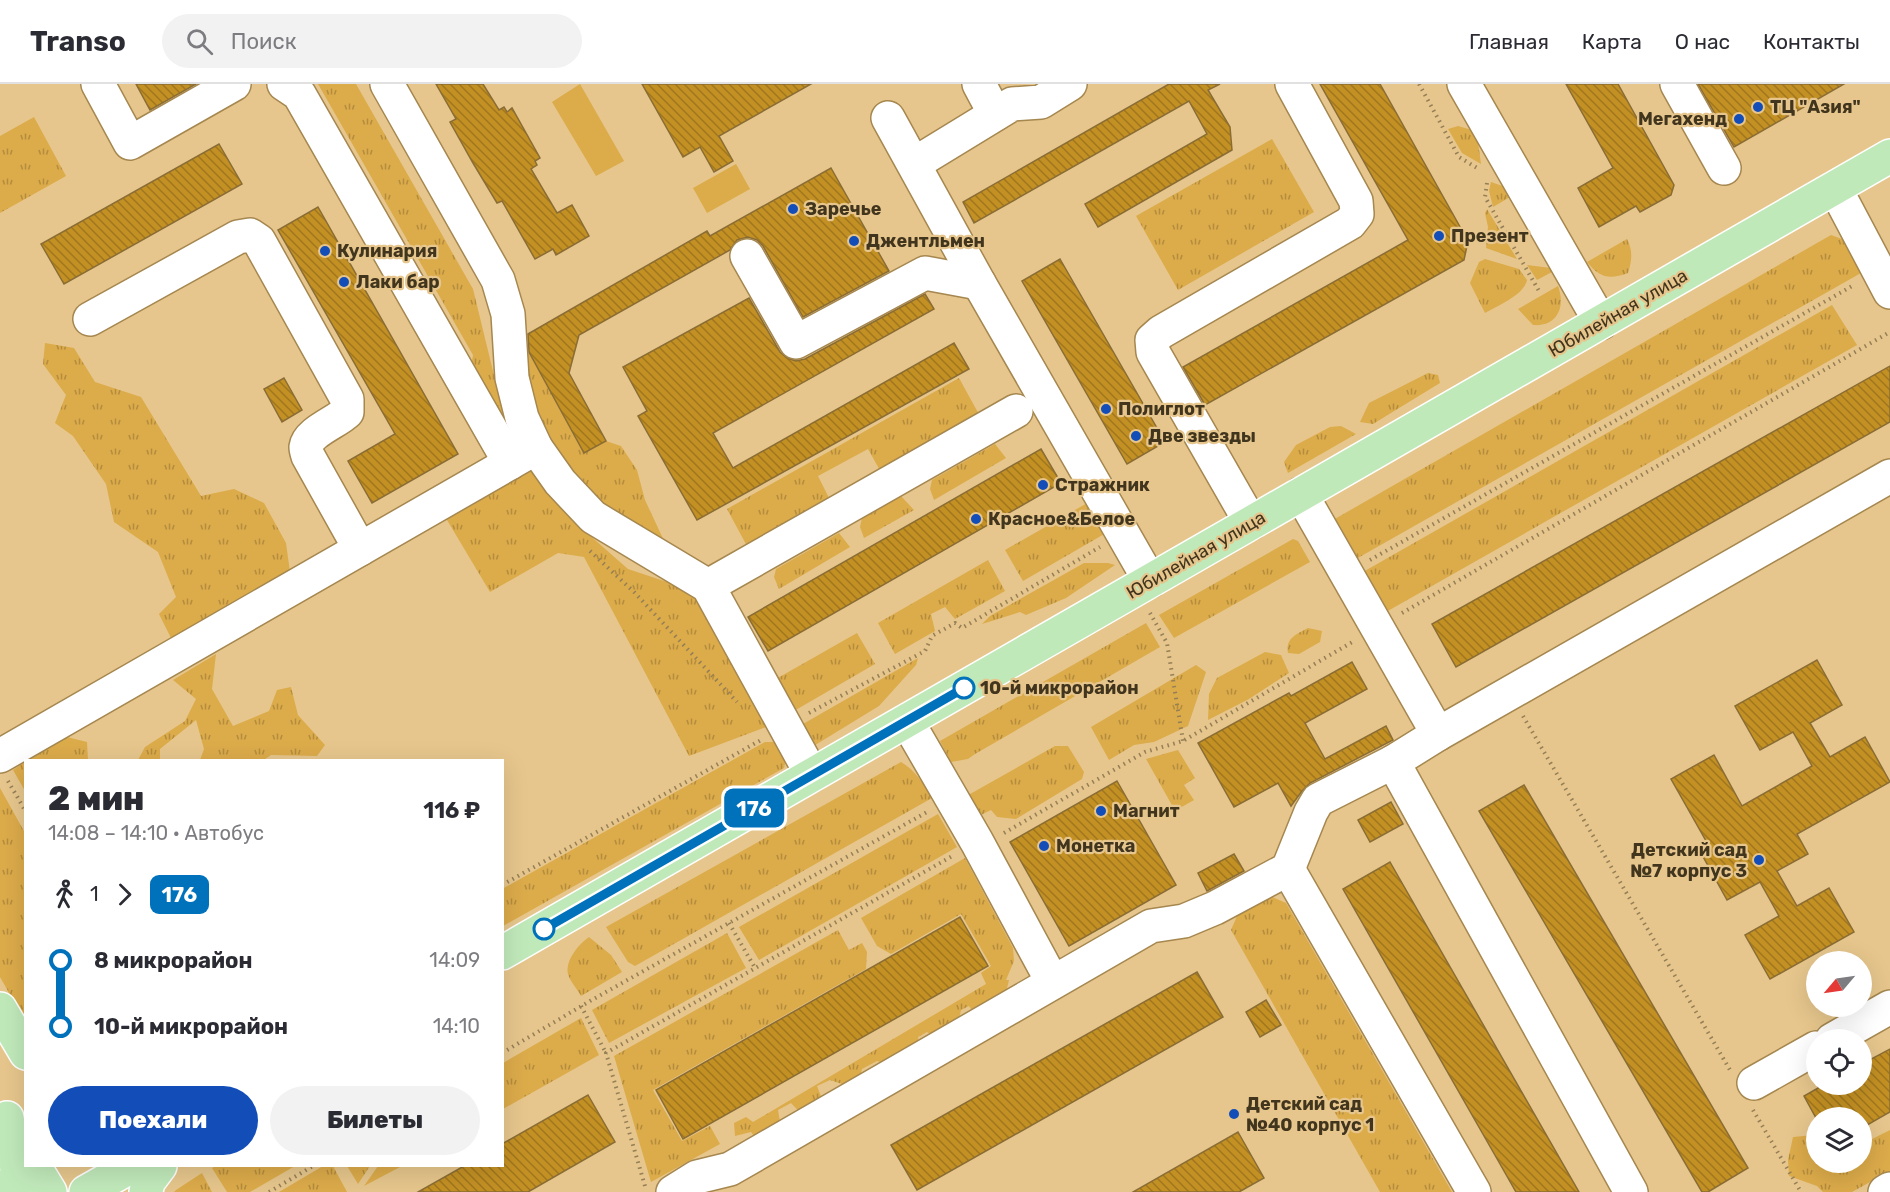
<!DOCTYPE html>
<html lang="ru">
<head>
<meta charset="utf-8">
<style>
	:root { --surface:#fff; --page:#f2f2f3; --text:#2b2b33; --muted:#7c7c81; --line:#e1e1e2; --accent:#124db8 }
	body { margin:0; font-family:Rubik,sans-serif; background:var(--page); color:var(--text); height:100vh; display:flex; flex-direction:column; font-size:22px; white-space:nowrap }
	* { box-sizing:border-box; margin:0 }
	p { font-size:20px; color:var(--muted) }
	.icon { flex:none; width:33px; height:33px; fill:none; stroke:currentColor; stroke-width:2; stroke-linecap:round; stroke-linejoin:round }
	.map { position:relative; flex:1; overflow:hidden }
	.panel { position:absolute; left:24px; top:675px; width:480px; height:408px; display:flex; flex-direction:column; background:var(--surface); border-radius:0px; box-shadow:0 6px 24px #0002 }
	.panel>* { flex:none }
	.badge { padding:0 12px; border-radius:9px; font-size:21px; line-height:39px }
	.needle { width:39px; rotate:241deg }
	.tools { position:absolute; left:1806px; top:867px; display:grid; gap:12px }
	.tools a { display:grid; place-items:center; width:66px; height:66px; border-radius:50%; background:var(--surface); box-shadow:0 6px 24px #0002; font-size:30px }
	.map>.badge { position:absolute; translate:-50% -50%; box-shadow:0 0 0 3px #fff }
	.legs { display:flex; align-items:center; gap:9px; height:66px; padding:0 24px; font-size:20px }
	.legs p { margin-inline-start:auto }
	.overview { display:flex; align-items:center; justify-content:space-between; height:102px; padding:0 24px }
	h1 { font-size:33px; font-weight:800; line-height:45px }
	.cta { display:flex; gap:12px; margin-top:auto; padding:12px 24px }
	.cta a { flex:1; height:69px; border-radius:36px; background:var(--accent); color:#fff; font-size:24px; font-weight:800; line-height:69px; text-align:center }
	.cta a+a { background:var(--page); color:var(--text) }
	ul { padding:0 24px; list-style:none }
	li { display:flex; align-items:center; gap:21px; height:66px; font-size:22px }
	li i { display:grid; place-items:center; width:9px; height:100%; margin:0 8px; background:currentColor }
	li i::after { content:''; width:15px; height:15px; margin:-8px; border:4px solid; border-radius:50%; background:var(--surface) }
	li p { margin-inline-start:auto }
	li:first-child i { background:linear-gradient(#0000 50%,currentColor 0) }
	li:last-child i { background:linear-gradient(currentColor 50%,#0000 0) }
	header { display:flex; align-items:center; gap:36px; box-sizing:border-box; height:84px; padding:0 30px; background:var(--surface); border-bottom:2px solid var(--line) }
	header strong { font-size:28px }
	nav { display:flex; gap:33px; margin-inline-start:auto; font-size:21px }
	.search { width:420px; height:54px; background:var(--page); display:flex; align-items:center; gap:15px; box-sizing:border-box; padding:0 21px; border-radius:33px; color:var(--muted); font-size:22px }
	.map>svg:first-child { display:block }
</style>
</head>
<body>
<header>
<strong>Transo</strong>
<div class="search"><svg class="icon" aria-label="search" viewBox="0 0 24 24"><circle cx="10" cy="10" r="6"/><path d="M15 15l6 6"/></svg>Поиск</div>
<nav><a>Главная</a><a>Карта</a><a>О нас</a><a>Контакты</a></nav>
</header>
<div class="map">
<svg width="1890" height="1108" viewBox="0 0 1890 1108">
	<defs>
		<pattern id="grass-tufts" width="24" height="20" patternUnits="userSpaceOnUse" patternTransform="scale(1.5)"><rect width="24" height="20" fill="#dcab4a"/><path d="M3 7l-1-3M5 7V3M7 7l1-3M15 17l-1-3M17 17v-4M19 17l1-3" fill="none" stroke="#b48c3d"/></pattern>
		<pattern id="building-back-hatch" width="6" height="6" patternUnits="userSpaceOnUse" patternTransform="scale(1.5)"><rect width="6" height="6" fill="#c39023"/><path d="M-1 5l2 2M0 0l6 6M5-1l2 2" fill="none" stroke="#a0761e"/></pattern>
	</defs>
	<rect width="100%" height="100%" fill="#e6c68c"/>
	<!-- grass -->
	<g fill="url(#grass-tufts)">
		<path d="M 318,0 L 356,0 L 473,205 L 511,361 L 469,293 L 473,271 Z"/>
		<path d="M 34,33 L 66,92 L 0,129 L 0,52 Z"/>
		<path d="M 1458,42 L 1472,46 L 1478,58 L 1481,80 L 1462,69 L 1448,45 Z"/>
		<path d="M 1272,55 L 1314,128 L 1178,206 L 1136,132 Z"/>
		<path d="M 1491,98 L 1505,103 L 1510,113 L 1493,123 L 1489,107 Z"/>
		<path d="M 1487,125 L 1517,175 L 1486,164 L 1488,143 L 1485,129 Z"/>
		<path d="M 1831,151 L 1842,155 L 1861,189 L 1356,475 L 1333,436 Z"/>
		<path d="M 1627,155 C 1633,167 1632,176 1628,189 C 1609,196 1600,194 1587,178 Z"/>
		<path d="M 1485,175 L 1519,185 L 1527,196 C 1524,211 1497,222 1485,229 L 1470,199 L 1479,178 Z"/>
		<path d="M 1527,181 L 1551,184 L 1552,188 L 1537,196 Z"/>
		<path d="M 1558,202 C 1566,223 1557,243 1533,241 L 1518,225 Z"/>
		<path d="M 1832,221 L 1857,261 L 1386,528 L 1363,488 Z"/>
		<path d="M 521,254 L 584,368 L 606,357 L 621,362 L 637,386 L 645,416 L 666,461 L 606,430 L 541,353 L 524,294 Z"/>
		<path d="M 45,259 L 74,264 L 95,298 L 141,313 L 201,412 L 234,405 L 264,419 L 286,459 L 290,488 L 173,558 L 159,530 L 176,513 L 158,468 L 114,438 L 106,400 L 73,352 L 55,339 L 66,311 L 43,280 Z"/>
		<path d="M 1428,289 L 1438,291 L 1440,299 L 1373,340 L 1360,338 L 1369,319 Z"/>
		<path d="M 959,294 L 981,334 L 882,390 L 868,365 L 818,392 L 831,418 L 748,464 L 727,425 Z"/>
		<path d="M 1341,342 L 1356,350 L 1288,389 L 1284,378 L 1296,361 L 1330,343 Z"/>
		<path d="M 995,360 L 1006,374 L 934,416 L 930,405 L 932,396 Z"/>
		<path d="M 530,383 L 571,435 L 628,485 L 694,507 L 748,599 L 766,643 L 689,672 L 584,473 L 558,469 L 490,508 L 444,431 Z"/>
		<path d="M 901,412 L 914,426 L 864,454 L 860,443 L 862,434 Z"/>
		<path d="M 1089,418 L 1106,449 L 1023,497 L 1005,466 Z"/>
		<path d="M 839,449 L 850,463 L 779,505 L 774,493 L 776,485 Z"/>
		<path d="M 1293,455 L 1298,457 L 1310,478 L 1174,554 L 1159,531 Z"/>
		<path d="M 988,476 L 1005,507 L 955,535 L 945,523 L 931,530 L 935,547 L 895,570 L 878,539 Z"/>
		<path d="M 1084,479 L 1108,479 L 1115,481 L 1066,514 L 1026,531 L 1020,528 L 982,540 L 990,532 Z"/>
		<path d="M 1146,539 L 1160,563 L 975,670 L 968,675 L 951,678 L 940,657 Z"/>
		<path d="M 1308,544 L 1322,547 L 1320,558 L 1299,570 L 1288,569 C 1285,554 1297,550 1308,544 Z"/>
		<path d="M 857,549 L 875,580 L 794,627 L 776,595 Z"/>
		<path d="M 1265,568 L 1281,571 L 1289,589 L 1249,615 L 1208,636 L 1209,610 L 1217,594 Z"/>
		<path d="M 216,570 L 212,605 L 233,642 L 269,627 L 277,606 L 291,603 L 298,631 L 325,661 L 317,672 L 271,671 L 264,676 L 200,676 L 204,665 L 196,636 L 160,665 L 160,676 L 138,676 L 145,663 L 185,637 L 196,615 L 173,596 Z"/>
		<path d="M 918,574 L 916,581 L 879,622 L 812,663 L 796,644 Z"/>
		<path d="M 1196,581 L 1206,588 L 1188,642 L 1154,658 L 1134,661 L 1109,676 L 1091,643 Z"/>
		<path d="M 59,651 L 87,658 L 88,676 L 27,676 Z"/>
		<path d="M 765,658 L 775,658 L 786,676 L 784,684 L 503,842 L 502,805 Z"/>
		<path d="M 1055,662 L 1068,662 L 1084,688 L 1082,695 L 1016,735 L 997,733 L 991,726 L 975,734 L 963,714 Z"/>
		<path d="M 1178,666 L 1195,694 L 1184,701 L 1194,716 L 1180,724 L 1173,723 L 1146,675 Z"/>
		<path d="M 25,678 L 25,707 L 13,686 Z"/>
		<path d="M 901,678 C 916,687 923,699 932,714 L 635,882 L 628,878 L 606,843 Z"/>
		<path d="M 0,704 L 25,749 L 25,937 L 0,893 Z"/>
		<path d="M 938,730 L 957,763 L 759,876 L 739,843 Z"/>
		<path d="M 965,774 L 1013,864 L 1014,877 L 1006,896 L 1009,896 L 1004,917 L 977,934 L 969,922 L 961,926 L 957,945 L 939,956 L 927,948 L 918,953 L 921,968 L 892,982 L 877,977 L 862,985 L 857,1005 L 830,996 L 817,1002 L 826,1025 L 807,1036 L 791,1019 L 778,1026 L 782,1050 L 761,1061 L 751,1048 L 735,1052 L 734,1039 L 746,1033 L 753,1038 L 986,900 L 981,889 L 991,882 L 961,830 L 891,870 L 877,862 L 861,834 Z"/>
		<path d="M 1270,812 L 1286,819 L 1452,1108 L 1380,1108 L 1231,846 L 1237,832 Z"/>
		<path d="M 838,846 L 849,866 L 862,859 L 867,868 L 866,885 L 653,1006 L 682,1057 L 710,1042 L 720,1060 L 651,1098 L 614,972 Z"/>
		<path d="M 727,849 L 746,884 L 609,959 L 592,926 Z"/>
		<path d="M 589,853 L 611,871 L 622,888 L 581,912 C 577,905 570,897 568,890 C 565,876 579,860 589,853 Z"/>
		<path d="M 581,934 L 599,971 L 503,1025 L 503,979 Z"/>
		<path d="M 1890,1046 L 1890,1087 L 1852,1108 L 1823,1108 L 1817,1102 L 1789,1092 L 1788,1076 L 1793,1053 L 1814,1051 L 1816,1053 L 1816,1078 L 1862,1078 L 1862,1060 Z"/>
		<path d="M 216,1082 L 295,1082 L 250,1108 L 227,1108 L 212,1084 Z"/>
		<path d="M 323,1082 L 333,1082 L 347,1108 L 279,1108 Z"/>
		<path d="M 347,1082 L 370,1082 L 358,1100 Z"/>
		<path d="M 378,1082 L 402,1082 L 364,1102 Z"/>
		<path d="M 202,1089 L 212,1108 L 174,1108 L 176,1106 Z"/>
	</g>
	<!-- pitch -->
	<g fill="#dcab4a">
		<path d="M 580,0 L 624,77 L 596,92 L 552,18 Z"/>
		<path d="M 736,80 L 750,105 L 707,129 L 693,104 Z"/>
	</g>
	<!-- building -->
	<g fill="url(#building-back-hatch)" stroke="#8a6d35" stroke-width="1.5">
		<path d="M 136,0 L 196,0 L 150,26 Z"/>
		<path d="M 436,0 L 483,0 L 499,26 L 504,23 L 507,28 L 512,24 L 540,74 L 535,77 L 537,81 L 531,85 L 557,129 L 572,121 L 589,152 L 556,171 L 553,165 L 535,175 L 502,117 L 497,119 L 473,79 L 450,38 L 456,35 Z"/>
		<path d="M 642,0 L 811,0 L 719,52 L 733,77 L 714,88 L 700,63 L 683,73 Z"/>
		<path d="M 1169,0 L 1220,0 L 1208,6 L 1230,43 L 1232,66 L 1098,143 L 1085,120 L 1207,50 L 1189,17 L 974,139 L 963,118 Z"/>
		<path d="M 1320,0 L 1380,0 L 1468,157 L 1464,176 L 1205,321 L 1183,283 L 1408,156 Z"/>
		<path d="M 1566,0 L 1618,0 L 1674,101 L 1671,111 L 1640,128 L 1636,122 L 1599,143 L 1578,104 L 1613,84 Z"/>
		<path d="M 1698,0 L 1844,0 L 1734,63 Z"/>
		<path d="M 219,60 L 242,100 L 64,200 L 41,160 Z"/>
		<path d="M 831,84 L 889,187 L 803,233 L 763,162 L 757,156 L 748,153 L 737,156 L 730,166 L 579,251 L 569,289 L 606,357 L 584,369 L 529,268 L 528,250 L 707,147 L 710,152 Z"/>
		<path d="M 318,123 L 458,370 L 372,419 L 348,377 L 395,350 L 278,146 Z"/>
		<path d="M 1060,175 L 1165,358 L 1127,380 L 1022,197 Z"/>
		<path d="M 925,210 L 934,225 L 713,349 L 733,384 L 954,259 L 969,285 L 697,436 L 638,332 L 647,327 L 623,283 L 749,214 L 780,268 L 787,274 L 796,277 L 805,275 Z"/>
		<path d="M 1890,282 L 1890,338 L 1456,583 L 1432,540 Z"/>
		<path d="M 284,294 L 302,326 L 282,338 L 264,305 Z"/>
		<path d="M 1041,365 L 1061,399 L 768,567 L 748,533 Z"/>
		<path d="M 1817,576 L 1842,621 L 1810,639 L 1830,673 L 1865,653 L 1890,698 L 1797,750 L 1808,770 L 1777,787 L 1797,822 L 1829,804 L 1854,848 L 1770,895 L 1745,851 L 1779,832 L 1760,798 L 1727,816 L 1701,769 L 1710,764 L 1671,695 L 1714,671 L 1742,722 L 1812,682 L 1793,648 L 1760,666 L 1735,622 Z"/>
		<path d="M 1352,578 L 1367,605 L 1305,639 L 1325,675 L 1386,642 L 1393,656 L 1310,699 L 1302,707 L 1291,722 L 1278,699 L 1234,723 L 1198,659 L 1289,609 L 1291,612 Z"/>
		<path d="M 1117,697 L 1176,801 L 1069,862 L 1010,758 Z"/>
		<path d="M 1524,701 L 1748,1084 L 1708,1108 L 1702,1108 L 1479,727 Z"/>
		<path d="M 1391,718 L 1403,740 L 1370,758 L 1358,736 Z"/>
		<path d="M 1234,770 L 1244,787 L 1207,807 L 1198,789 Z"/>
		<path d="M 1390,778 L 1579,1108 L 1516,1108 L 1496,1073 L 1343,805 Z"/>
		<path d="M 960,833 L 988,882 L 683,1055 L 656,1006 Z"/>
		<path d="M 1197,888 L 1223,933 L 917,1106 L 891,1061 Z"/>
		<path d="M 1266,916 L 1281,941 L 1260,953 L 1246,928 Z"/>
		<path d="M 1890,965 L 1890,1028 L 1862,1044 L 1862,1034 L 1816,1034 L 1804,1012 L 1825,1000 L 1862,1000 L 1862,980 Z"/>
		<path d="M 588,1011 L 615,1058 L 528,1108 L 418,1108 L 464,1082 L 502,1082 L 502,1060 Z"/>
		<path d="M 1238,1048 L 1264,1094 L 1239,1108 L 1133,1108 Z"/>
	</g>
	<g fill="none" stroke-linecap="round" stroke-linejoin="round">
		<!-- minor casing -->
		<g stroke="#a5874f" stroke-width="36">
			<g id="minor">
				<path d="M 98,0 L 130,59 L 234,0"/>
				<path d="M 284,0 L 299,10 L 510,379"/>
				<path d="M 387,0 L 498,196 L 508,230 L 512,294 L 522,334 L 536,364 L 560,398 L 593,433 L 708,502 L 812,691"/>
				<path d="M 979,0 L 995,30"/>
				<path d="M 1464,0 L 1601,239"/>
				<path d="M 1677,0 L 1724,84"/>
				<path d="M 888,34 L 979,199 L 1150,497"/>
				<path d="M 914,80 L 1012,20 L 1041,18 L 1070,0"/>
				<path d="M 1835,104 L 1890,208"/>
				<path d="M 747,172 L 796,258 L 925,189 L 979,199"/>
				<path d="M 90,235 L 238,153 L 250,151 L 259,157 L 347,315 L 347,328 C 337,338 308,348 306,363 C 306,366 307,369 308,372 L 360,465"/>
				<path d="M 1301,410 L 1438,650"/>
				<path d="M 1251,439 L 1153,268 L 1152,256 L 1161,248 L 1350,139 L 1357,130 L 1356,117 L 1292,0"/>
				<path d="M 708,502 L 1016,327"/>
				<path d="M 907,637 L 977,758 L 1052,897"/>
				<path d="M 0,672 L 536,364"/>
				<path d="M 1393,678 L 1631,1108"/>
				<path d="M 1288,785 L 1474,1108"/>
				<path d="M 1832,956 L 1890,923"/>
				<path d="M 1754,999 L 1816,964"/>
				<path d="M 673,1108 L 697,1093 L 730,1085 L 1151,842 L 1184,837 L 1215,824 L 1288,785 L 1311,728 L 1318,716 L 1393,678 L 1438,650 L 1890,392"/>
				<path d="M 1885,1108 L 1890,1105"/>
			</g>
		</g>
		<!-- major casing -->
		<g stroke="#fff" stroke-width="36">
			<g id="major">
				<path d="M 502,869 L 1890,72"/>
				<path d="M 0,925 L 26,969"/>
				<path d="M 7,1034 L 17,1085 L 14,1108"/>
				<path d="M 34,1082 L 50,1108"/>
				<path d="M 86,1108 L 132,1082"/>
				<path d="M 146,1108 L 148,1098 L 160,1082"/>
			</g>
		</g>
		<!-- path -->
		<g stroke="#957f56" stroke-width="4" stroke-dasharray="1.5 4.5" stroke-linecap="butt">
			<path d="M 1419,0 L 1459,73 L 1477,84"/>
			<path d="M 1487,99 L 1485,113 L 1539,207"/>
			<path d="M 590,467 L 634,508 L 737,618"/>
			<path d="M 1370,476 L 1854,201"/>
			<path d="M 1150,529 L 1167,559 L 1183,657"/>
			<path d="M 1402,529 L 1890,248"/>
			<path d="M 809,629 L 925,567 L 932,552 L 955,539 L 962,544 L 1100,463"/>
			<path d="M 1523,632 L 1730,986"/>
			<path d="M 8,697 L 26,728"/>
			<path d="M 1004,749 L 1145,668 L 1183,657 L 1354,557"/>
			<path d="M 502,801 L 761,656"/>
			<path d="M 729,839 L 755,884"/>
			<path d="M 581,922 L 606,969"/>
			<path d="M 502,969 L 590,917 L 927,728"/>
			<path d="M 1753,1026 L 1801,1108"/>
			<path d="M 645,1102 L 606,969 L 954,771"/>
			<path d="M 269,1108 L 313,1082"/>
		</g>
		<!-- minor -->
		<use href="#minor" stroke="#fff" stroke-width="33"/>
		<!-- major -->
		<use href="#major" stroke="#c0e9ba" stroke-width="33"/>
	</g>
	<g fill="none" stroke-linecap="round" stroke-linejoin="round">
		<!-- line-1 casing -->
		<g stroke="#fff" stroke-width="14">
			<path id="line-1" d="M 544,845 L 964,604"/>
		</g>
		<!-- line-1 -->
		<use href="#line-1" stroke="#0072bc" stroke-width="9"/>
	</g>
	<!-- markers -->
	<g fill="#124db8" stroke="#e6c68c" stroke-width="2">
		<circle cx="1758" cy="23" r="6"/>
		<circle cx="1739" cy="35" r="6"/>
		<circle cx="793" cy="125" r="6"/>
		<circle cx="1439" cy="152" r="6"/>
		<circle cx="854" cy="157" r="6"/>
		<circle cx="325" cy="167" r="6"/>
		<circle cx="344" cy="198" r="6"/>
		<circle cx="1106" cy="325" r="6"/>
		<circle cx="1136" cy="352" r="6"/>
		<circle cx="1043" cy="401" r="6"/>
		<circle cx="976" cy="435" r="6"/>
		<circle cx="1101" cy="727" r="6"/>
		<circle cx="1044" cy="762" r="6"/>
		<circle cx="1759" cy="776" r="6"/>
		<circle cx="1234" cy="1030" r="6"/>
	</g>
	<g fill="#fff" stroke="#0072bc" stroke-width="3">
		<circle cx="964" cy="604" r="10"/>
		<circle cx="544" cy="845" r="10"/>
	</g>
	<g text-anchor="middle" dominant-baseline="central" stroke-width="4.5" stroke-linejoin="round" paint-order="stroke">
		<!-- poi labels -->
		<g font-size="18" font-weight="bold" fill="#42351e" stroke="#e6c68c" text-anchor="start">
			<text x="1770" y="23">ТЦ "Азия"</text>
			<text x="1727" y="35" text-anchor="end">Мегахенд</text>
			<text x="805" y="125">Заречье</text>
			<text x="1451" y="152">Презент</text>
			<text x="866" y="157">Джентльмен</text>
			<text x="337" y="167">Кулинария</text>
			<text x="356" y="198">Лаки бар</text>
			<text x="1118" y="325">Полиглот</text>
			<text x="1148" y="352">Две звезды</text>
			<text x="1055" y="401">Стражник</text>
			<text x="988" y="435">Красное&amp;Белое</text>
			<text x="1113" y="727">Магнит</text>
			<text x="1056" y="762">Монетка</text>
			<text x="1747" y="766" text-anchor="end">Детский сад<tspan x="1747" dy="21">№7 корпус 3</tspan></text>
			<text x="1246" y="1020">Детский сад<tspan x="1246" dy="21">№40 корпус 1</tspan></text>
		</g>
		<!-- street labels -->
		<g font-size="18" fill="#42351e" stroke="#e6c68c">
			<text transform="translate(1618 229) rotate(-30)">Юбилейная улица</text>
			<text transform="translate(1196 471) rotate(-30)">Юбилейная улица</text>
		</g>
		<!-- stop labels -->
		<g font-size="18" font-weight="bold" fill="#42351e" stroke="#e6c68c" text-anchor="start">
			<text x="980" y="604">10-й микрорайон</text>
		</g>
	</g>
</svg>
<div class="tools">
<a><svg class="needle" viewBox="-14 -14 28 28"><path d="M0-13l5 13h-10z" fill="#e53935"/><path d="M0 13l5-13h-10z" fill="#7c7c81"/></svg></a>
<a><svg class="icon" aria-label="locate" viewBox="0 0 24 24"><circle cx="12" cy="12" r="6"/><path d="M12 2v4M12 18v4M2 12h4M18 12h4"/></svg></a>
<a><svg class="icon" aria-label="layers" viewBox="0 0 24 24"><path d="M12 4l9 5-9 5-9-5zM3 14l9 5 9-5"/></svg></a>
</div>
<b class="badge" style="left:754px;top:724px;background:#0072bc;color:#fff">176</b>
<section class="panel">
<div class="overview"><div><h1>2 мин</h1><p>14:08 – 14:10 · Автобус</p></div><b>116 ₽</b></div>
<div class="legs"><svg class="icon" aria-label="walk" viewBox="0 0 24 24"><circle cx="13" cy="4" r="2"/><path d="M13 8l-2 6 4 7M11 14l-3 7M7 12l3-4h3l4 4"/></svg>1<svg class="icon" aria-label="forward" viewBox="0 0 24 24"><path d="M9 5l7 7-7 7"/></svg><b class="badge" style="background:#0072bc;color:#fff">176</b></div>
<ul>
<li><i style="color:#0072bc"></i><b>8 микрорайон</b><p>14:09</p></li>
<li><i style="color:#0072bc"></i><b>10-й микрорайон</b><p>14:10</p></li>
</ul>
<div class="cta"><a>Поехали</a><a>Билеты</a></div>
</section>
</div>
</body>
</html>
